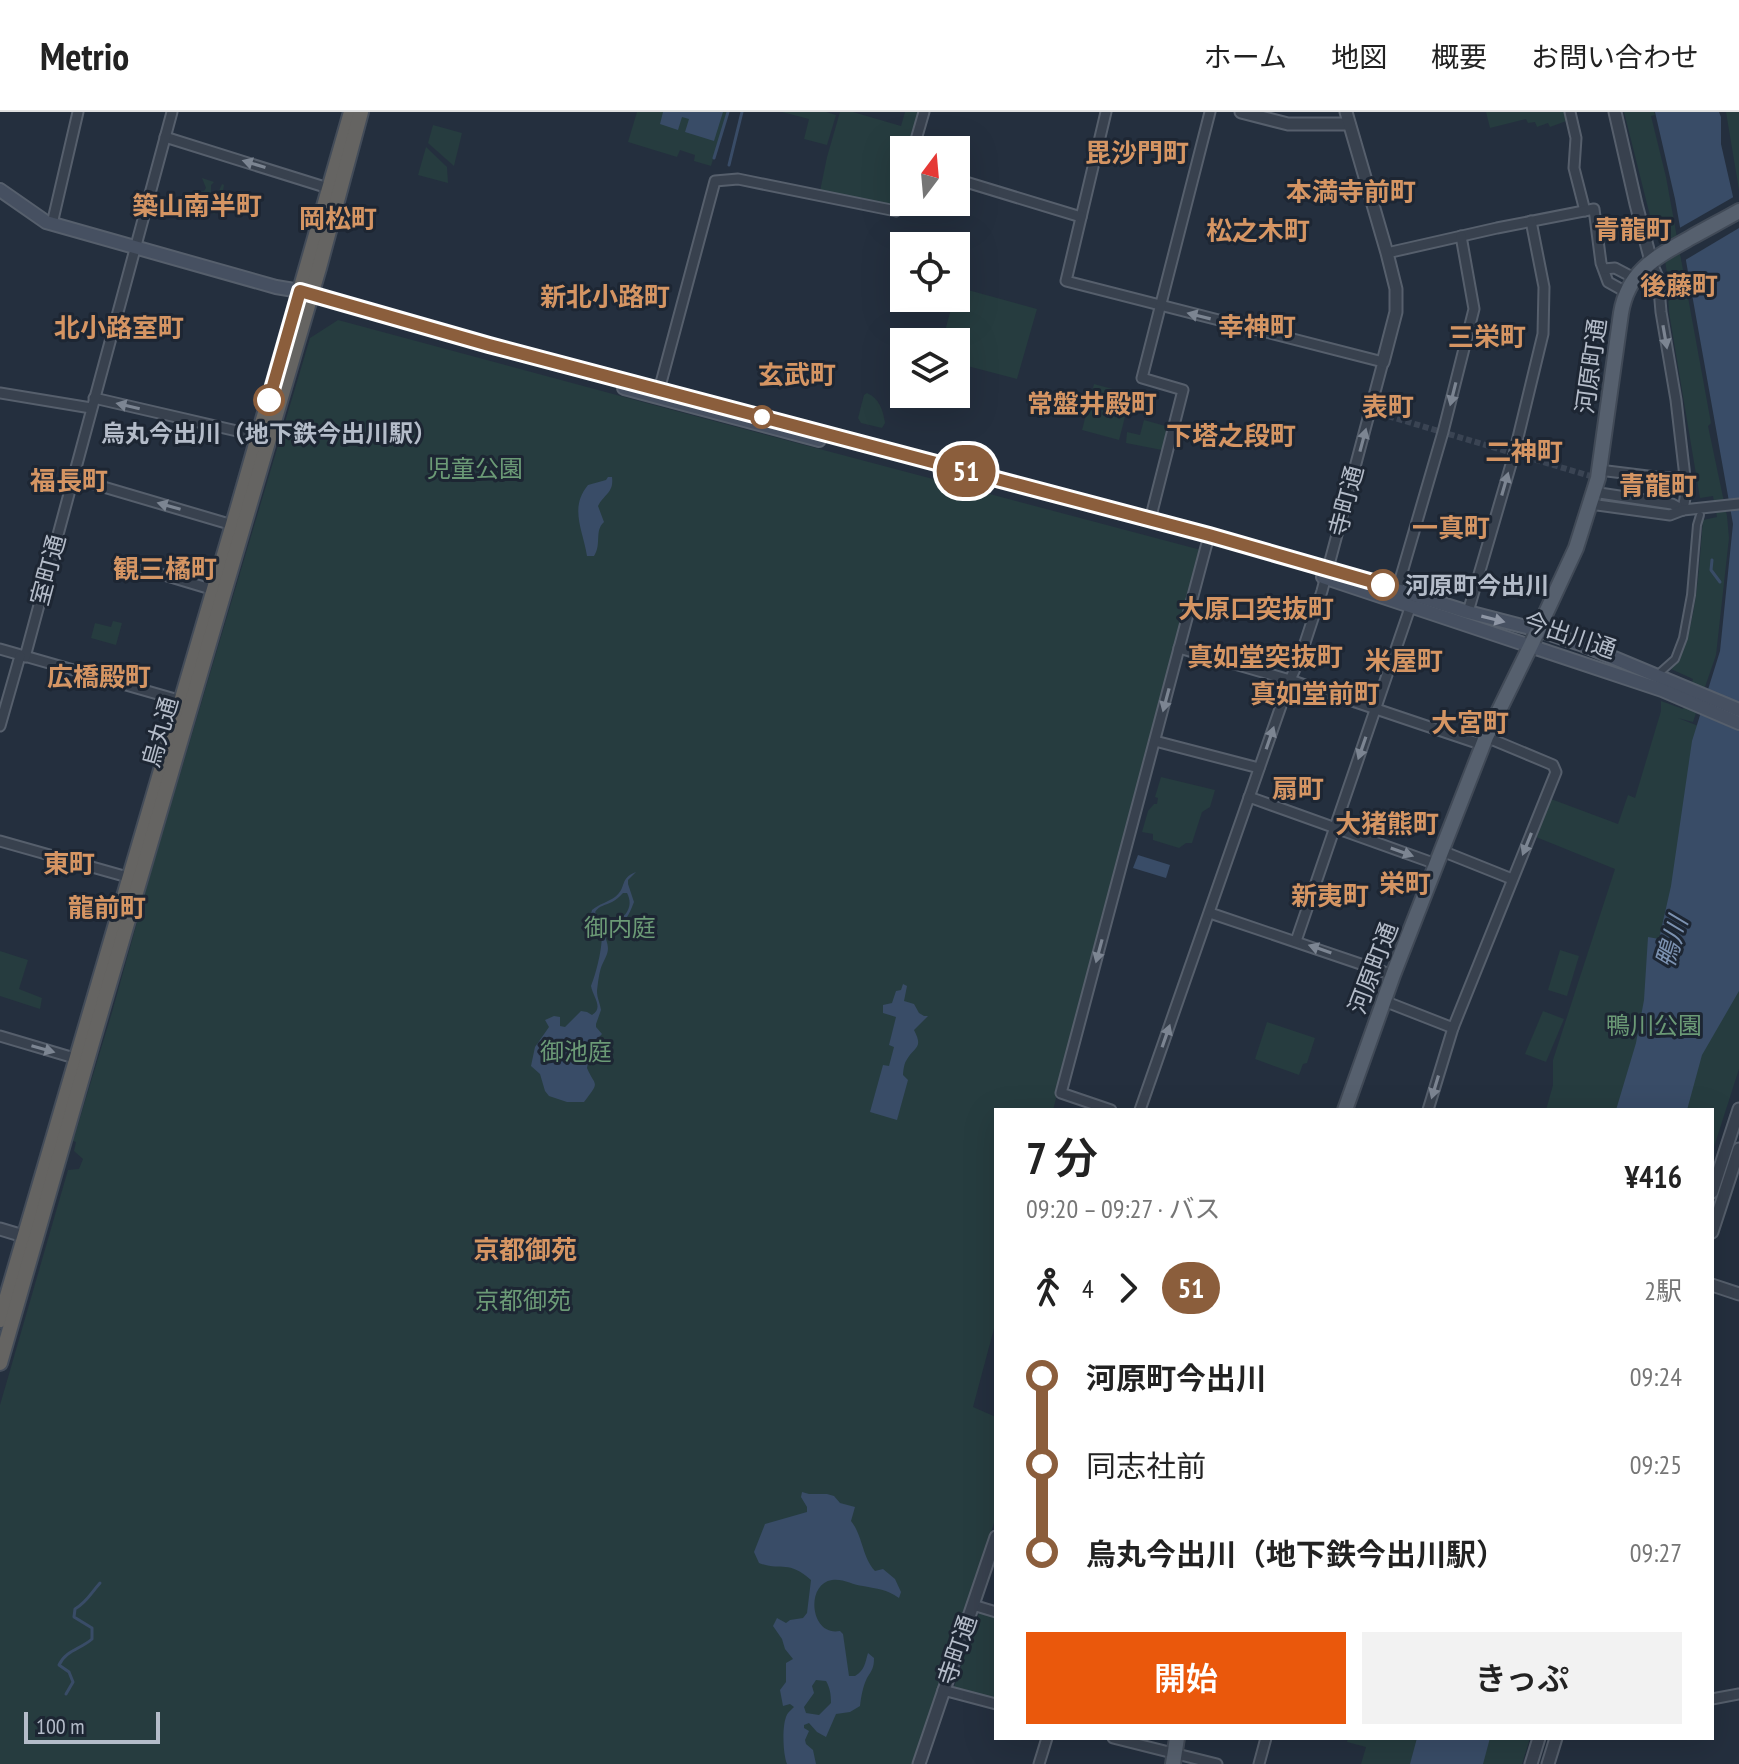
<!DOCTYPE html>
<html lang="ja">
<head>
<meta charset="utf-8">
<style>
	:root { --surface:#fff; --page:#f2f2f2; --text:#222; --muted:#767676; --line:#e0e0e0; --accent:#ea580c }
	body { margin:0; font-family:"PT Sans Narrow","Noto Sans JP",sans-serif; background:var(--page); color:var(--text); height:100vh; display:flex; flex-direction:column; font-size:30px; white-space:nowrap }
	* { box-sizing:border-box; margin:0 }
	p { font-size:26px; color:var(--muted) }
	.icon { flex:none; width:44px; height:44px; fill:none; stroke:currentColor; stroke-width:2; stroke-linecap:round; stroke-linejoin:round }
	.map { position:relative; flex:1; overflow:hidden }
	.panel { position:absolute; left:994px; top:996px; width:720px; height:632px; display:flex; flex-direction:column; background:var(--surface); border-radius:0px; box-shadow:0 8px 32px #0002 }
	.panel>* { flex:none }
	.badge { padding:0 16px; border-radius:26px; font-size:28px; line-height:52px }
	.needle { width:52px; rotate:16deg }
	.tools { position:absolute; left:890px; top:24px; display:grid; gap:16px }
	.tools a { display:grid; place-items:center; width:80px; height:80px; border-radius:0px; background:var(--surface); box-shadow:0 8px 32px #0002; font-size:40px }
	.scale { position:absolute; left:24px; bottom:20px; width:136px; box-sizing:border-box; padding-left:8px; border:4px solid #b4bcc9; border-top:0; font-size:22px; line-height:28px; white-space:nowrap; color:#b4bcc9; -webkit-text-stroke:6px #1d2633; paint-order:stroke }
	.map>.badge { position:absolute; translate:-50% -50%; box-shadow:0 0 0 4px #fff }
	.legs { display:flex; align-items:center; gap:12px; height:88px; padding:0 32px; font-size:26px }
	.legs p { margin-inline-start:auto }
	.head { display:flex; align-items:center; justify-content:space-between; height:136px; padding:0 32px }
	h1 { font-size:44px; font-weight:600; line-height:60px }
	.primary-button { display:flex; gap:16px; margin-top:auto; padding:16px 32px }
	.primary-button a { flex:1; height:92px; border-radius:0px; background:var(--accent); color:#fff; font-size:32px; font-weight:600; line-height:92px; text-align:center }
	.primary-button a+a { background:var(--page); color:var(--text) }
	ul { padding:0 32px; list-style:none }
	li { display:flex; align-items:center; gap:28px; height:88px; font-size:30px }
	li i { display:grid; place-items:center; width:12px; height:100%; margin:0 10px; background:currentColor }
	li i::after { content:''; width:20px; height:20px; margin:-10px; border:6px solid; border-radius:50%; background:var(--surface) }
	li p { margin-inline-start:auto }
	li:first-child i { background:linear-gradient(#0000 50%,currentColor 0) }
	li:last-child i { background:linear-gradient(currentColor 50%,#0000 0) }
	header { display:flex; align-items:center; gap:48px; box-sizing:border-box; height:112px; padding:0 40px; background:var(--surface); border-bottom:2px solid var(--line) }
	header strong { font-size:38px }
	nav { display:flex; gap:44px; margin-inline-start:auto; font-size:28px }
	.map>svg:first-child { display:block }
</style>
</head>
<body>
<header>
<strong>Metrio</strong>
<nav><a>ホーム</a><a>地図</a><a>概要</a><a>お問い合わせ</a></nav>
</header>
<div class="map">
<svg width="1739" height="1652" viewBox="0 0 1739 1652">
	<rect width="100%" height="100%" fill="#242f3e"/>
	<!-- green -->
	<g fill="#263c3f">
		<path d="M 637,0 L 727,0 L 711,54 L 694,49 L 695,43 L 680,38 L 677,45 L 628,30 Z"/>
		<path d="M 782,0 L 826,0 L 836,3 L 827,33 L 804,27 L 809,7 Z"/>
		<path d="M 840,0 L 853,0 L 901,14 L 905,0 L 918,0 L 907,38 L 904,38 L 904,49 L 892,92 L 886,94 L 820,79 L 827,45 Z"/>
		<path d="M 1486,0 L 1566,0 L 1569,8 L 1550,15 L 1548,11 L 1537,15 L 1535,10 L 1528,11 L 1526,7 L 1490,16 Z"/>
		<path d="M 1624,0 L 1654,0 L 1655,3 L 1651,4 L 1666,65 L 1711,311 L 1708,314 L 1727,404 L 1729,426 L 1716,543 L 1693,610 L 1678,606 L 1739,630 L 1739,957 L 1712,1041 L 1712,998 L 1546,998 L 1553,973 L 1553,948 L 1615,757 L 1536,725 L 1551,687 L 1618,712 L 1628,683 L 1635,686 L 1661,599 L 1661,589 L 1683,597 L 1693,567 L 1671,557 C 1698,527 1699,448 1703,408 L 1717,405 L 1713,384 L 1700,386 L 1669,200 L 1667,161 L 1661,123 L 1653,116 Z"/>
		<path d="M 1726,0 L 1739,0 L 1739,78 Z"/>
		<path d="M 433,13 L 462,21 L 454,54 L 428,31 Z"/>
		<path d="M 426,35 L 447,55 L 448,71 L 418,63 Z"/>
		<path d="M 202,66 L 214,70 L 211,73 L 211,80 L 218,81 L 222,72 L 224,73 L 223,79 L 229,82 L 228,87 L 237,91 L 236,95 L 219,90 L 215,102 L 194,96 L 193,92 L 197,80 L 204,79 L 206,76 Z"/>
		<path d="M 957,175 L 1037,197 L 1017,267 L 956,251 L 956,230 L 942,230 L 954,186 L 956,186 Z"/>
		<path d="M 338,208 L 665,296 L 1201,438 L 1053,998 L 996,998 L 996,1209 L 973,1295 L 996,1305 L 996,1405 L 915,1652 L 0,1652 L 0,1293 L 68,1058 L 79,1057 L 83,1047 L 74,1039 L 76,1030 L 73,1029 L 112,900 L 153,753 L 310,226 Z"/>
		<path d="M 1094,272 L 1131,282 L 1119,328 L 1082,318 Z"/>
		<path d="M 867,281 C 879,286 883,298 885,311 L 882,316 L 861,311 L 858,306 L 864,283 Z"/>
		<path d="M 1144,308 L 1169,315 L 1162,338 L 1126,331 L 1127,320 L 1140,323 Z"/>
		<path d="M 113,509 L 122,511 L 116,533 L 91,526 L 95,511 L 111,515 Z"/>
		<path d="M 1161,665 L 1215,678 L 1210,695 L 1202,700 L 1192,731 L 1186,731 L 1179,736 L 1153,728 L 1153,722 L 1142,720 L 1148,699 L 1154,692 L 1157,692 L 1158,686 L 1155,685 Z"/>
		<path d="M 1560,838 L 1579,844 L 1567,884 L 1548,878 Z"/>
		<path d="M 0,839 L 28,848 L 19,877 L 42,886 L 40,897 L 0,884 Z"/>
		<path d="M 1543,899 L 1564,907 L 1546,950 L 1525,942 Z"/>
		<path d="M 1267,910 L 1315,926 L 1307,951 L 1303,952 L 1299,963 L 1255,947 Z"/>
		<path d="M 980,1498 L 996,1504 L 996,1588 L 954,1575 Z"/>
		<path d="M 1348,1626 L 1530,1626 L 1522,1652 L 1361,1652 L 1366,1635 L 1347,1630 Z"/>
	</g>
	<!-- water -->
	<g fill="#394c67" fill-rule="evenodd">
		<path d="M 663,0 L 723,0 L 714,29 L 685,20 L 689,7 L 682,5 L 678,18 L 660,12 Z"/>
		<path d="M 1655,0 L 1719,0 L 1721,5 L 1721,32 L 1739,111 L 1739,879 L 1702,943 L 1687,998 L 1616,998 L 1636,931 L 1644,888 L 1648,825 L 1659,827 L 1671,774 L 1692,629 L 1720,539 L 1733,412 L 1675,87 Z"/>
		<path d="M 608,365 L 612,365 C 614,381 604,382 598,394 L 604,410 C 594,419 602,432 594,444 L 587,444 C 583,418 569,396 588,373 L 606,368 Z"/>
		<path d="M 1138,743 L 1170,753 L 1166,766 L 1133,756 Z"/>
		<path d="M 636,760 L 628,768 L 628,772 L 634,790 C 631,798 627,808 620,812 C 613,816 610,816 604,822 C 610,837 609,839 602,853 C 599,860 598,871 597,879 C 597,886 600,891 601,898 L 596,912 L 596,915 L 602,922 L 585,940 L 589,945 L 587,956 C 595,975 601,968 584,990 L 567,990 L 549,984 L 545,979 L 540,962 L 531,954 L 535,935 L 549,915 L 545,908 L 554,904 L 560,905 L 560,914 L 565,915 L 581,899 L 587,900 L 592,903 C 604,896 593,885 591,874 C 596,862 606,825 600,813 C 599,810 593,804 591,802 L 592,798 C 599,792 608,790 615,785 C 627,776 619,766 636,760 ZM 623,781 L 627,781 C 636,798 620,810 605,815 L 595,800 C 600,793 604,794 612,790 C 616,788 620,784 623,781 Z"/>
		<path d="M 903,872 L 907,874 L 904,889 L 914,892 L 919,901 L 924,904 L 928,904 L 914,918 C 924,937 914,934 906,949 C 904,952 903,960 903,963 L 908,968 L 897,1008 L 870,1000 L 883,953 L 889,954 L 894,935 L 889,933 L 896,905 L 883,901 L 883,893 L 892,891 L 896,879 L 901,878 Z"/>
		<path d="M 802,1380 L 809,1382 L 827,1382 L 834,1384 L 840,1391 L 855,1395 L 851,1409 C 863,1424 862,1445 875,1459 L 883,1457 L 895,1467 L 901,1480 L 899,1486 C 886,1477 878,1477 863,1474 C 853,1473 842,1466 832,1468 C 805,1472 810,1525 840,1519 L 843,1522 L 849,1564 L 855,1564 C 865,1558 865,1551 868,1541 L 874,1546 C 874,1556 872,1558 867,1566 C 863,1574 861,1585 860,1594 L 850,1600 L 836,1602 L 826,1625 L 817,1620 L 809,1611 L 804,1613 L 804,1616 L 809,1619 L 805,1628 L 806,1632 L 813,1638 L 816,1652 L 787,1652 C 783,1642 782,1616 786,1605 C 787,1601 790,1599 794,1595 L 790,1592 L 783,1594 L 780,1578 L 786,1570 L 786,1551 L 793,1547 L 785,1537 L 782,1527 L 773,1514 L 777,1506 L 786,1511 L 790,1508 L 803,1506 L 807,1501 L 811,1468 C 787,1447 782,1460 759,1451 L 754,1440 L 765,1412 L 807,1400 L 807,1395 L 801,1385 ZM 816,1568 L 826,1569 C 830,1576 831,1582 831,1591 L 819,1603 L 806,1601 L 804,1595 L 814,1581 L 812,1574 Z"/>
		<path d="M 1417,1626 L 1490,1626 L 1483,1652 L 1410,1652 Z"/>
	</g>
	<!-- pier -->
	<path fill="#242f3e" d="M 1737,83 L 1739,93 L 1739,116 L 1682,150 L 1676,118 Z"/>
	<g fill="none" stroke-linecap="round" stroke-linejoin="round">
		<!-- stream -->
		<g stroke="#394c67" stroke-width="3">
			<path d="M 714,46 L 728,0"/>
			<path d="M 729,53 L 742,0"/>
			<path d="M 1712,448 L 1711,458 L 1720,470"/>
			<path d="M 66,1582 L 73,1570 L 69,1560 L 59,1553 C 66,1538 81,1537 92,1527 L 92,1516 L 74,1505 L 75,1497 C 87,1490 91,1481 100,1471"/>
		</g>
		<!-- pedestrian-tunnel -->
		<path stroke="#3a4453" stroke-width="6" stroke-dasharray="6 3" stroke-linecap="butt" d="M 1371,299 L 1597,366"/>
		<!-- pedestrian casing -->
		<g stroke="#565f6c" stroke-width="10">
			<path id="pedestrian" d="M 1656,564 L 1675,547 L 1683,526 L 1691,483 L 1697,413 L 1700,403"/>
		</g>
		<!-- minor casing -->
		<g stroke="#565f6c" stroke-width="13">
			<g id="minor">
				<path d="M 1106,0 L 1066,169 L 1383,250 L 1322,479 L 1300,546 L 1290,568 L 1140,998"/>
				<path d="M 1570,0 L 1576,26 L 1574,56 L 1585,99"/>
				<path d="M 165,25 L 328,76"/>
				<path d="M 913,38 L 924,0"/>
				<path d="M 956,67 L 1081,105"/>
				<path d="M 52,112 L 78,0"/>
				<path d="M 1387,141 L 1497,116 L 1594,97 L 1601,151 L 1608,170 L 1626,180"/>
				<path d="M 1651,149 L 1658,165 L 1661,200 L 1676,288 L 1685,365 L 1686,380 L 1683,398"/>
				<path d="M 1604,157 L 1615,156 L 1634,166"/>
				<path d="M 0,281 L 91,296"/>
				<path d="M 658,282 L 715,69 L 738,67 L 896,99 L 904,71"/>
				<path d="M 94,286 L 259,324"/>
				<path d="M 1599,358 L 1664,366 L 1685,365"/>
				<path d="M 73,366 L 236,414"/>
				<path d="M 1593,380 L 1672,392 L 1683,398"/>
				<path d="M 1590,392 L 1670,403 L 1683,398 L 1739,392"/>
				<path d="M 1150,408 L 1183,278 L 1142,266 L 1210,0"/>
				<path d="M 124,451 L 214,478"/>
				<path d="M 1397,478 L 1443,320 L 1474,197 L 1461,124"/>
				<path d="M 1468,500 L 1514,342 L 1543,222 L 1544,175 L 1531,109"/>
				<path d="M 1179,536 L 1290,568 L 1483,633"/>
				<path d="M 0,537 L 182,589"/>
				<path d="M 25,545 L 172,0"/>
				<path d="M 0,614 L 20,544"/>
				<path d="M 1155,629 L 1259,656"/>
				<path d="M 1249,685 L 1436,752"/>
				<path d="M 0,729 L 131,766"/>
				<path d="M 1442,739 L 1512,767"/>
				<path d="M 1210,801 L 1393,863"/>
				<path d="M 1296,829 L 1412,490"/>
				<path d="M 1384,889 L 1453,916"/>
				<path d="M 0,924 L 81,948"/>
				<path d="M 1111,998 L 1061,981 L 1207,431"/>
				<path d="M 1428,998 L 1453,916 L 1556,660 L 1553,653 L 1486,625"/>
				<path d="M 973,1493 L 996,1500"/>
				<path d="M 943,1578 L 996,1592"/>
				<path d="M 1712,1587 L 1739,1582"/>
				<path d="M 1113,1626 L 1217,1652"/>
				<path d="M 1039,1652 L 1047,1626"/>
				<path d="M 1259,1652 L 1266,1626"/>
			</g>
		</g>
		<!-- tertiary casing -->
		<g stroke="#565f6c" stroke-width="15">
			<g id="tertiary">
				<path d="M 1241,0 L 1288,12 L 1349,12"/>
				<path d="M 1346,0 L 1387,141 L 1396,177 L 1396,200 L 1383,250"/>
				<path d="M 1615,0 L 1636,92 L 1651,149"/>
				<path d="M 1712,1080 L 1739,997"/>
				<path d="M 0,1117 L 30,1126"/>
				<path d="M 1712,1120 L 1739,1037"/>
				<path d="M 1712,1173 L 1739,1182"/>
				<path d="M 919,1652 L 996,1425"/>
				<path d="M 1531,1652 L 1539,1626"/>
				<path d="M 1548,1652 L 1556,1626"/>
			</g>
		</g>
		<!-- secondary casing -->
		<g stroke="#565f6c" stroke-width="16">
			<g id="secondary">
				<path d="M 0,78 L 46,110 L 276,175 L 300,179 L 489,233 L 1209,423 L 1414,483 L 1468,500 L 1538,518 L 1583,533 L 1739,598"/>
				<path d="M 624,276 L 819,328"/>
				<path d="M 1323,465 L 1662,578 L 1739,611"/>
			</g>
		</g>
		<!-- primary casing -->
		<g stroke="#414a57" stroke-width="18">
			<g id="primary">
				<path d="M 1345,998 L 1393,863 L 1486,625 L 1531,533 L 1576,436 L 1598,366 L 1621,201 C 1628,159 1656,145 1690,126 C 1706,117 1723,108 1739,99"/>
				<path d="M 1173,1652 L 1177,1626"/>
			</g>
		</g>
		<!-- trunk casing -->
		<g stroke="#434c59" stroke-width="18">
			<g id="trunk">
				<path d="M 0,1208 L 236,402 L 351,0"/>
				<path d="M 0,1251 L 92,931 L 319,156 L 361,0"/>
			</g>
		</g>
		<!-- pedestrian -->
		<use href="#pedestrian" stroke="#38414e" stroke-width="6"/>
		<!-- minor -->
		<use href="#minor" stroke="#38414e" stroke-width="9"/>
		<!-- tertiary -->
		<use href="#tertiary" stroke="#38414e" stroke-width="11"/>
		<!-- secondary -->
		<use href="#secondary" stroke="#465061" stroke-width="12"/>
		<!-- primary -->
		<use href="#primary" stroke="#56606e" stroke-width="14"/>
		<!-- trunk -->
		<use href="#trunk" stroke="#656462" stroke-width="14"/>
	</g>
	<!-- one-way arrows -->
	<defs><path id="oneway-solid" d="M-6-.8H1V-3.2L6.5 0L1 3.2V.8H-6Z" transform="scale(2)"/></defs>
	<g fill="#7c8592">
		<use href="#oneway-solid" transform="translate(254 52) rotate(-163)"/>
		<use href="#oneway-solid" transform="translate(1199 204) rotate(-166)"/>
		<use href="#oneway-solid" transform="translate(1665 225) rotate(80)"/>
		<use href="#oneway-solid" transform="translate(1453 282) rotate(104)"/>
		<use href="#oneway-solid" transform="translate(128 294) rotate(-167)"/>
		<use href="#oneway-solid" transform="translate(1363 328) rotate(-75)"/>
		<use href="#oneway-solid" transform="translate(1505 372) rotate(-74)"/>
		<use href="#oneway-solid" transform="translate(169 394) rotate(-164)"/>
		<use href="#oneway-solid" transform="translate(1166 588) rotate(105)"/>
		<use href="#oneway-solid" transform="translate(1270 626) rotate(-71)"/>
		<use href="#oneway-solid" transform="translate(1362 636) rotate(109)"/>
		<use href="#oneway-solid" transform="translate(1527 732) rotate(112)"/>
		<use href="#oneway-solid" transform="translate(1402 740) rotate(20)"/>
		<use href="#oneway-solid" transform="translate(1320 837) rotate(-161)"/>
		<use href="#oneway-solid" transform="translate(1099 839) rotate(105)"/>
		<use href="#oneway-solid" transform="translate(1166 924) rotate(-71)"/>
		<use href="#oneway-solid" transform="translate(43 937) rotate(16)"/>
		<use href="#oneway-solid" transform="translate(1435 975) rotate(107)"/>
	</g>
	<use fill="#8e96a5" href="#oneway-solid" transform="translate(1493 507) rotate(14)"/>
	<g fill="none" stroke-linecap="round" stroke-linejoin="round">
		<!-- line-1 casing -->
		<g stroke="#fff" stroke-width="18">
			<path id="line-1" d="M 269,288 L 300,179 L 489,233 L 1209,423 L 1383,473"/>
		</g>
		<!-- line-1 -->
		<use href="#line-1" stroke="#8b5e3c" stroke-width="12"/>
	</g>
	<!-- markers -->
	<g fill="#fff" stroke="#8b5e3c" stroke-width="4">
		<circle cx="269" cy="288" r="14"/>
		<circle cx="762" cy="305" r="10"/>
		<circle cx="1383" cy="473" r="14"/>
	</g>
	<g text-anchor="middle" dominant-baseline="central" stroke-width="6" stroke-linejoin="round" paint-order="stroke">
		<!-- street labels -->
		<g font-size="24" fill="#b4bcc9" stroke="#1d2633">
			<text transform="translate(1591 254) rotate(-82)">河原町通</text>
			<text transform="translate(1346 389) rotate(-75)">寺町通</text>
			<text transform="translate(48 458) rotate(-75)">室町通</text>
			<text transform="translate(1570 523) rotate(19)">今出川通</text>
			<text transform="translate(160 620) rotate(-74)">烏丸通</text>
			<text transform="translate(1373 856) rotate(-69)">河原町通</text>
			<text transform="translate(957 1538) rotate(-71)">寺町通</text>
		</g>
		<!-- stop labels -->
		<g font-size="24" font-weight="bold" fill="#b4bcc9" stroke="#1d2633">
			<text x="269" y="321">烏丸今出川（地下鉄今出川駅）</text>
			<text x="1405" y="473" text-anchor="start">河原町今出川</text>
		</g>
		<!-- park labels -->
		<g font-size="24" fill="#6b9a76" stroke="#1d2633">
			<text x="475" y="356">児童公園</text>
			<text x="620" y="815">御内庭</text>
			<text x="1654" y="913">鴨川公園</text>
			<text x="576" y="939">御池庭</text>
			<text x="523" y="1188">京都御苑</text>
		</g>
		<!-- neighbourhood labels -->
		<g font-size="26" font-weight="bold" fill="#d59563" stroke="#1d2633">
			<text x="1137" y="40">毘沙門町</text>
			<text x="1351" y="79">本満寺前町</text>
			<text x="197" y="93">築山南半町</text>
			<text x="338" y="106">岡松町</text>
			<text x="1633" y="117">青龍町</text>
			<text x="1258" y="118">松之木町</text>
			<text x="1679" y="173">後藤町</text>
			<text x="605" y="184">新北小路町</text>
			<text x="1257" y="214">幸神町</text>
			<text x="119" y="215">北小路室町</text>
			<text x="1487" y="224">三栄町</text>
			<text x="797" y="262">玄武町</text>
			<text x="1092" y="291">常盤井殿町</text>
			<text x="1388" y="294">表町</text>
			<text x="1231" y="323">下塔之段町</text>
			<text x="1524" y="339">二神町</text>
			<text x="69" y="368">福長町</text>
			<text x="1658" y="373">青龍町</text>
			<text x="1451" y="415">一真町</text>
			<text x="165" y="456">観三橘町</text>
			<text x="1256" y="496">大原口突抜町</text>
			<text x="1265" y="544">真如堂突抜町</text>
			<text x="1404" y="548">米屋町</text>
			<text x="99" y="564">広橋殿町</text>
			<text x="1315" y="581">真如堂前町</text>
			<text x="1470" y="610">大宮町</text>
			<text x="1298" y="676">扇町</text>
			<text x="1387" y="711">大猪熊町</text>
			<text x="69" y="751">東町</text>
			<text x="1405" y="771">栄町</text>
			<text x="1330" y="783">新夷町</text>
			<text x="107" y="795">龍前町</text>
			<text x="525" y="1137">京都御苑</text>
		</g>
		<!-- water labels -->
		<g font-size="26" font-style="italic" fill="#7c92b1" stroke="#1d2633">
			<text transform="translate(1671 830) rotate(-73)">鴨川</text>
		</g>
	</g>
</svg>
<div class="tools">
<a><svg class="needle" viewBox="-14 -14 28 28"><path d="M0-13l5 13h-10z" fill="#e53935"/><path d="M0 13l5-13h-10z" fill="#767676"/></svg></a>
<a><svg class="icon" aria-label="locate" viewBox="0 0 24 24"><circle cx="12" cy="12" r="6"/><path d="M12 2v4M12 18v4M2 12h4M18 12h4"/></svg></a>
<a><svg class="icon" aria-label="layers" viewBox="0 0 24 24"><path d="M12 4l9 5-9 5-9-5zM3 14l9 5 9-5"/></svg></a>
</div>
<div class="scale">100 m</div>
<b class="badge" style="left:966px;top:359px;background:#8b5e3c;color:#fff">51</b>
<section class="panel">
<div class="head"><div><h1>7 分</h1><p>09:20 – 09:27 · バス</p></div><b>¥416</b></div>
<div class="legs"><svg class="icon" aria-label="walk" viewBox="0 0 24 24"><circle cx="13" cy="4" r="2"/><path d="M13 8l-2 6 4 7M11 14l-3 7M7 12l3-4h3l4 4"/></svg>4<svg class="icon" aria-label="forward" viewBox="0 0 24 24"><path d="M9 5l7 7-7 7"/></svg><b class="badge" style="background:#8b5e3c;color:#fff">51</b><p>2駅</p></div>
<ul>
<li><i style="color:#8b5e3c"></i><b>河原町今出川</b><p>09:24</p></li>
<li><i style="color:#8b5e3c"></i><span>同志社前</span><p>09:25</p></li>
<li><i style="color:#8b5e3c"></i><b>烏丸今出川（地下鉄今出川駅）</b><p>09:27</p></li>
</ul>
<div class="primary-button"><a>開始</a><a>きっぷ</a></div>
</section>
</div>
</body>
</html>
